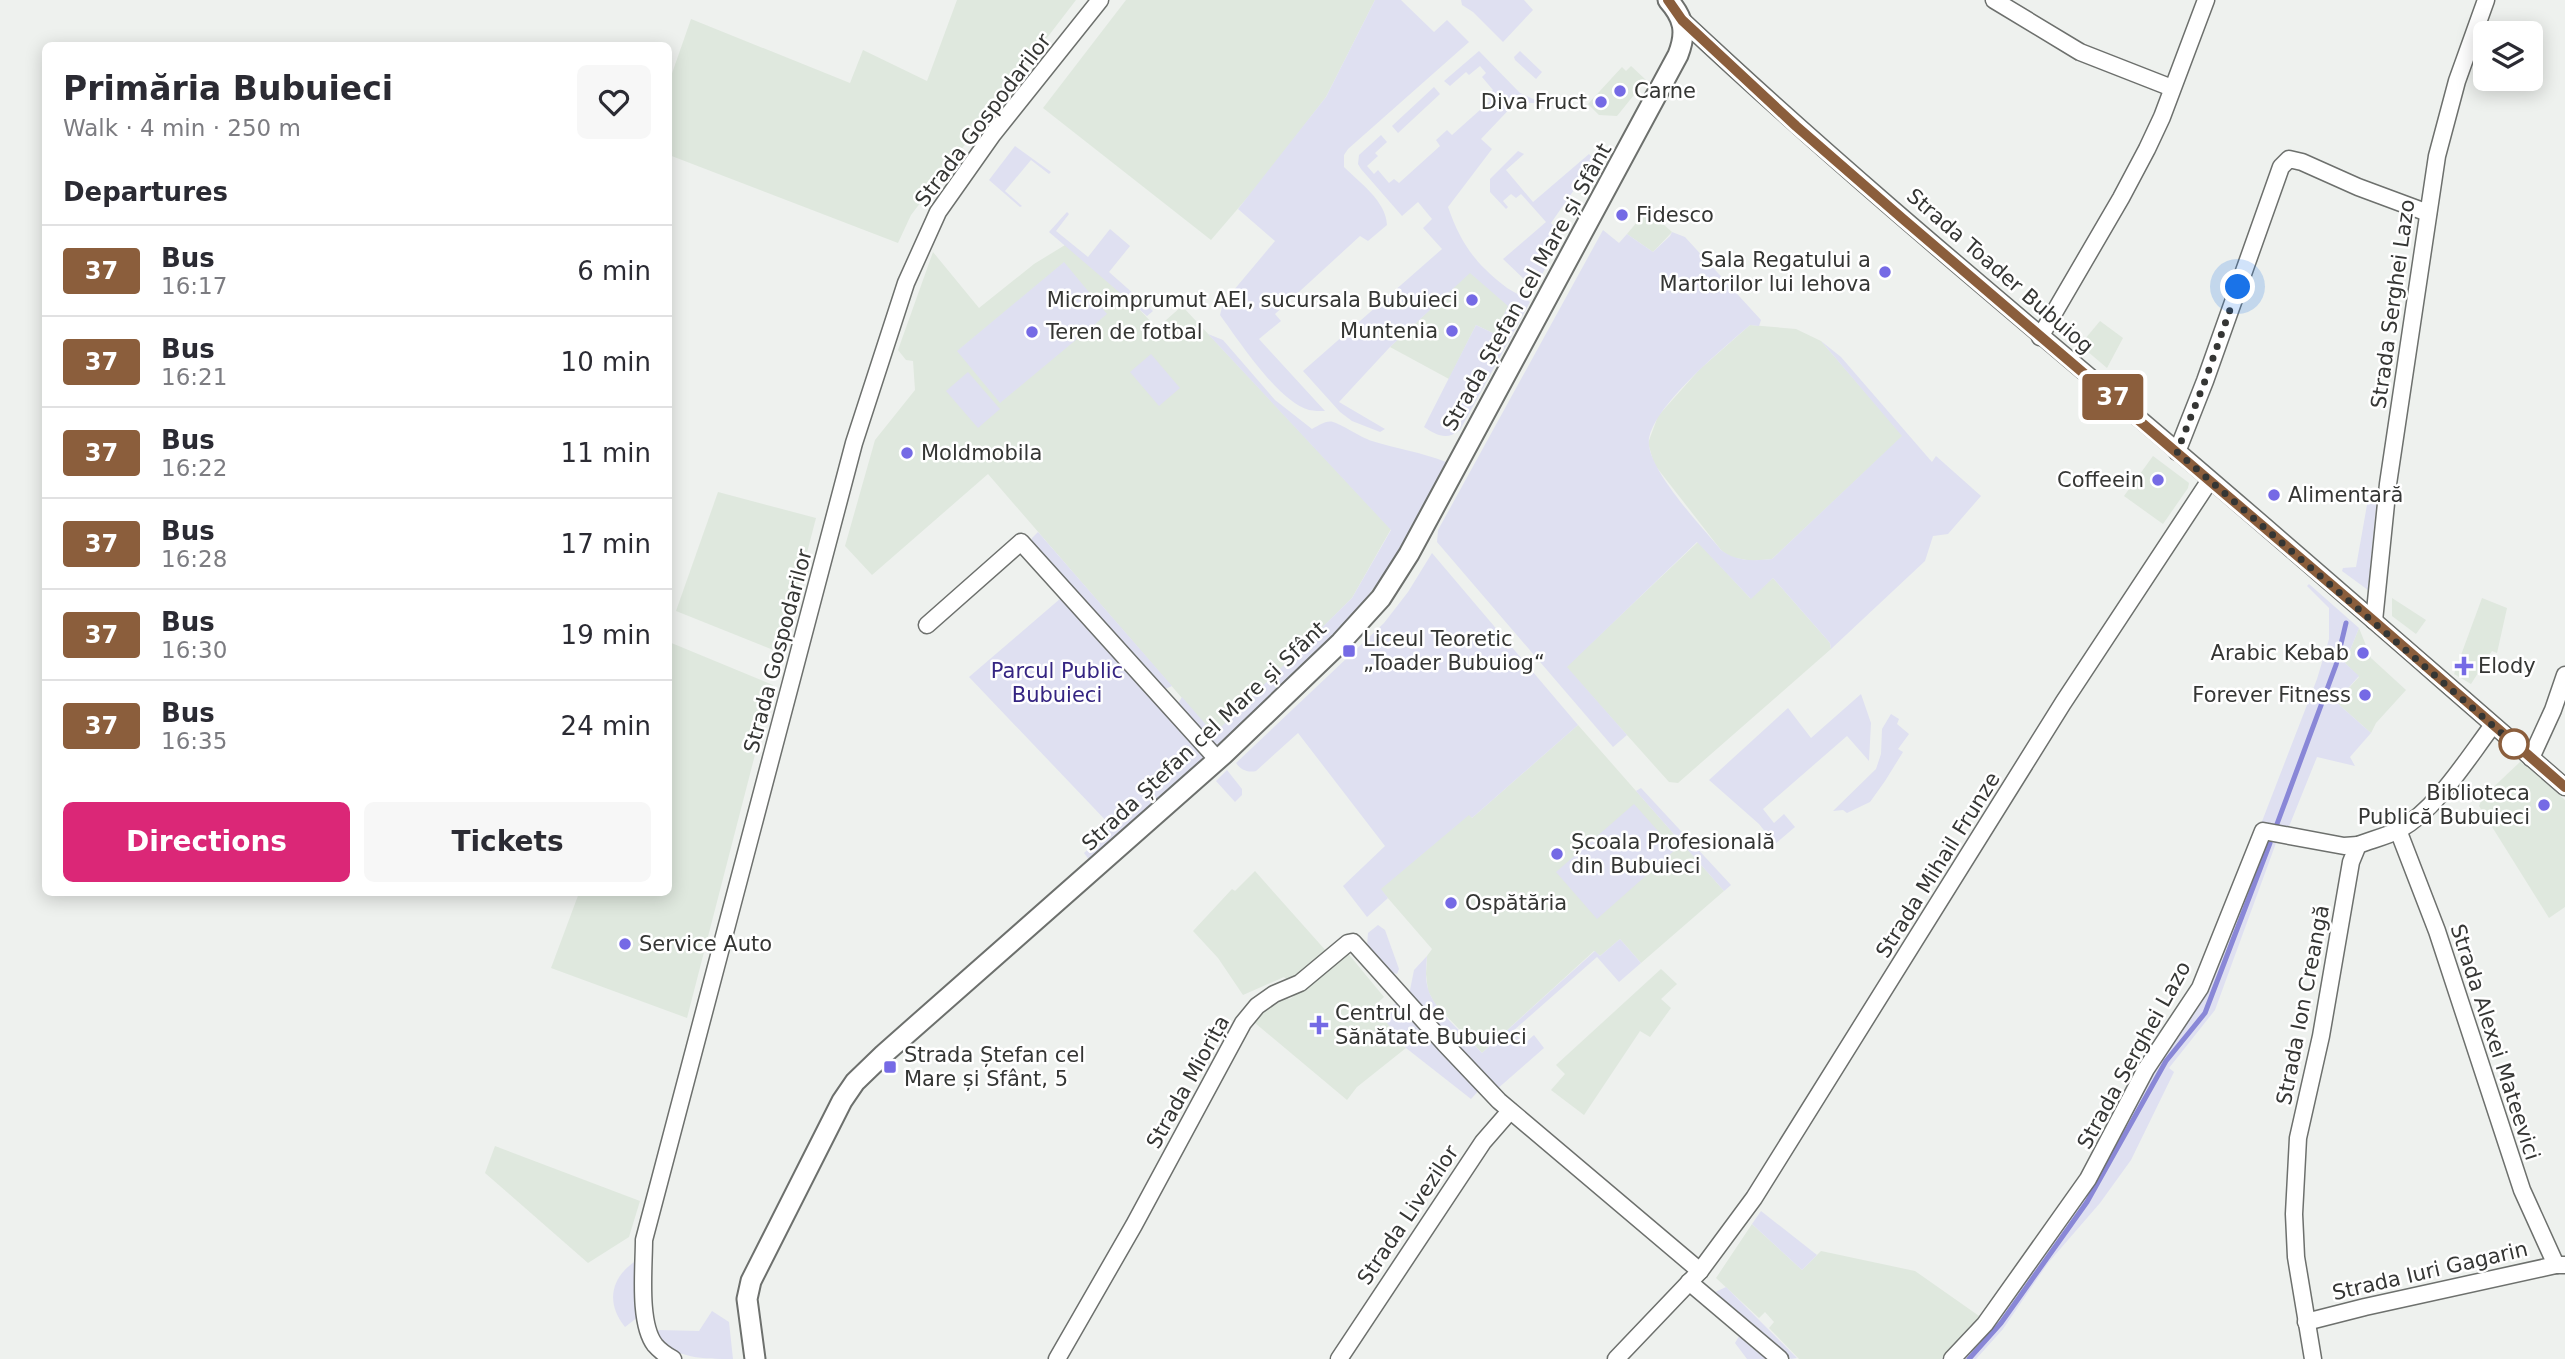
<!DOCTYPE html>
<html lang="en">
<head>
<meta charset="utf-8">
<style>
	:root { --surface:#fff; --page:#f7f7f7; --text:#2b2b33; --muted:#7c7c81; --line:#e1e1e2; --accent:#db2777 }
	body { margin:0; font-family:"DejaVu Sans",sans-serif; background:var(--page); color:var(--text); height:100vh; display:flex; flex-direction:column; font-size:26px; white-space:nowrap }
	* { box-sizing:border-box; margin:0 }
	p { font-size:23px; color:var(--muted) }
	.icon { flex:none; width:38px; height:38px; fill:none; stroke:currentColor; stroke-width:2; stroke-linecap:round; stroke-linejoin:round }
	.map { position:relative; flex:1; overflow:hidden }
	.drawer { position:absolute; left:42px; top:42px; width:630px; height:854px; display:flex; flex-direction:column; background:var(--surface); border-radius:10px; box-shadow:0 4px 18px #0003 }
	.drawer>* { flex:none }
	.badge { padding:0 14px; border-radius:5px; font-size:24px; line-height:46px }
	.buttons { position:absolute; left:2473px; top:21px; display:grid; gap:14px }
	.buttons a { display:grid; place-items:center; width:70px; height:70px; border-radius:10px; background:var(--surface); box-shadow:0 4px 18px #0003; font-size:35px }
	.you { position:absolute; width:35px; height:35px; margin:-18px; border:5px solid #fff; border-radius:50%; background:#1a73e8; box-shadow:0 0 0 10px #1a73e833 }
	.map>.badge { position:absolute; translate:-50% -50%; box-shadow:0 0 0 4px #fff }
	h2 { padding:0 21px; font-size:26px; line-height:63px }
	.round { display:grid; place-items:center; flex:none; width:74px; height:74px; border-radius:10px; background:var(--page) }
	.overview { display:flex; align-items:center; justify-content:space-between; height:119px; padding:0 21px }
	h1 { font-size:33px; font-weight:700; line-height:52px }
	.button { display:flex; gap:14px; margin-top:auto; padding:14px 21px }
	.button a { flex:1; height:80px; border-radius:10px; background:var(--accent); color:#fff; font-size:28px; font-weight:700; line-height:80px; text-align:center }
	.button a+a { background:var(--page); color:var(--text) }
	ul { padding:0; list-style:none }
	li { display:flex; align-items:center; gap:21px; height:91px; padding:0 21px; border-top:2px solid var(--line) }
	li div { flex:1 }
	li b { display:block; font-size:26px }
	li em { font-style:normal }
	li .badge { min-width:77px; font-weight:700; text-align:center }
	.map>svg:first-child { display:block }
</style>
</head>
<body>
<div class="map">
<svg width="2565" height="1359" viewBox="0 0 2565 1359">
	<rect width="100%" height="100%" fill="#eef1ee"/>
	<!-- built -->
	<g fill="#dfe8de">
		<path d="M 957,0 L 1076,0 L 911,215 L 898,243 L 669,155 L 669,82 L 691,19 L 850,83 L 863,50 L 927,81 Z"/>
		<path d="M 1126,0 L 1375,0 L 1326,97 L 1259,184 L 1211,240 L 1043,108 Z"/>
		<path d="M 1631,66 L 1646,80 L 1617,116 L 1599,115 L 1588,104 L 1622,67 L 1626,71 Z"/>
		<path d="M 1647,210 L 1672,232 L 1653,252 L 1627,234 Z"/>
		<path d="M 1065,245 L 1135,305 L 1157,328 L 1182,306 L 1391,529 L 1352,598 L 1214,735 L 988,474 L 872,575 L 845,546 L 875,440 L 915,390 L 913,361 L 906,360 L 898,350 L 933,252 L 979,308 L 1034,264 Z"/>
		<path d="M 1470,272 L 1509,305 L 1495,334 L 1476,325 L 1449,379 L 1390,347 Z"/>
		<path d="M 2100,321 L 2123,338 L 2107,368 L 2080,345 Z"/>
		<path d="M 1750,325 L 1796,329 L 1821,341 L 1903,436 L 1772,559 L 1752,561 L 1730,557 L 1721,550 L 1654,464 L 1648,443 L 1658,416 L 1699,370 Z"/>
		<path d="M 2153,456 L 2189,483 L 2188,488 L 2163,524 L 2124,496 Z"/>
		<path d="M 718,492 L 816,518 L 781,653 L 676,611 Z"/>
		<path d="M 1698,542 L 1750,598 L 1773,578 L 1830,643 L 1831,649 L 1678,783 L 1669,782 L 1566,667 Z"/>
		<path d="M 2392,598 L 2426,620 L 2416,634 L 2392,616 Z"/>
		<path d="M 2482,598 L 2507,608 L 2497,653 L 2492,651 L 2471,684 L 2454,674 Z"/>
		<path d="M 2359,628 L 2371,658 L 2406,690 L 2376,723 L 2371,733 L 2336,702 L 2359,677 L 2345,663 Z"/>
		<path d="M 669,642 L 773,685 L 687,1018 L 551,968 L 579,893 L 668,892 Z"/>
		<path d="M 1578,725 L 1724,891 L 1641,963 L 1620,939 L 1600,956 L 1594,951 L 1482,1053 L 1435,1004 L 1428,991 L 1426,974 L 1427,956 L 1432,949 L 1380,889 L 1469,814 L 1472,818 Z"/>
		<path d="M 2521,761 L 2565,800 L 2565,907 L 2549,918 L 2479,806 L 2483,797 Z"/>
		<path d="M 1255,871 L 1327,952 L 1310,968 L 1288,981 L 1284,977 L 1243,995 L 1218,958 L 1193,931 L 1232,889 L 1235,891 Z"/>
		<path d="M 1346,951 L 1384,997 L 1375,1005 L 1406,1048 L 1357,1087 L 1347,1100 L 1255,1023 L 1260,1014 L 1284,997 L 1290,999 Z"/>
		<path d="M 1661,969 L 1677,984 L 1661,999 L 1671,1008 L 1650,1037 L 1640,1031 L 1584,1115 L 1551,1090 L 1565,1074 L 1556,1065 Z"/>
		<path d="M 495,1146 L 640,1201 L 629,1237 L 588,1263 L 485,1173 Z"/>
		<path d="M 1752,1224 L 1802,1270 L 1821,1251 L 1915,1271 L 1982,1318 L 1941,1359 L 1799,1359 L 1769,1328 L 1774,1322 L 1765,1312 L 1759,1318 L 1716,1278 Z"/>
	</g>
	<!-- green -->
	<g fill="#dfe0f1">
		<path d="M 1375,0 L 1401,0 L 1434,32 L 1447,20 L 1469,42 L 1348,149 L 1344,155 L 1344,167 C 1360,183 1386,201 1387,225 L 1368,241 L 1360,236 L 1275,314 L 1281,321 L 1259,339 L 1325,411 C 1320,411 1314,411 1309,410 C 1278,401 1239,341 1220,315 L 1223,303 L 1275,241 L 1238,209 L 1326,97 Z"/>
		<path d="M 1461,0 L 1524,0 L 1533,10 L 1503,42 L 1473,12 L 1462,5 Z"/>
		<path d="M 1479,51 L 1520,93 L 1542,103 L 1528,103 L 1519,99 L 1481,139 L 1492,149 L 1448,207 C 1460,241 1473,261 1502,284 C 1510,291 1521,295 1530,302 L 1460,430 C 1447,441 1436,435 1424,427 L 1476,325 L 1495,334 L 1508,306 L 1470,273 L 1390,347 L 1339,402 L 1385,429 L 1380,432 L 1352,421 L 1340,412 L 1303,371 L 1442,249 L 1423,228 L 1432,219 L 1418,202 L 1402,216 L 1361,169 L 1358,164 L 1359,155 L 1381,135 L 1387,142 L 1375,153 L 1378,156 L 1367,166 L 1374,174 L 1378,170 L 1389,183 L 1394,179 L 1399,183 L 1440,146 L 1436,140 L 1447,130 L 1452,135 L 1490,101 L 1486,96 L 1493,90 L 1482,77 L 1486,73 L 1480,66 L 1469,75 L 1466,72 L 1450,86 L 1444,81 Z"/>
		<path d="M 1520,51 L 1542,72 L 1536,79 L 1515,60 L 1514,57 Z"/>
		<path d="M 1434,87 L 1440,94 L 1398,133 L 1392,126 Z"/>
		<path d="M 1015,146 L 1051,172 L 1049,174 L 1031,160 L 1005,191 L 1022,206 L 1020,207 L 989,180 Z"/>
		<path d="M 1518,151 L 1524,154 L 1506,170 L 1533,202 L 1589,154 L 1601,168 L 1587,194 L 1574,190 L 1551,223 L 1562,237 L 1537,284 L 1529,284 L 1503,259 L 1546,222 L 1521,194 L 1516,198 L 1511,194 L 1503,201 L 1508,207 L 1506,209 L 1490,192 L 1490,179 Z"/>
		<path d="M 1067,212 L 1069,214 L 1056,231 L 1088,257 L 1110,229 L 1130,246 L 1109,272 L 1153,311 L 1147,316 L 1049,232 Z"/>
		<path d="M 1603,230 L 1619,243 L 1627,234 L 1653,252 L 1670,236 L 1672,232 L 1685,237 L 1761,320 L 1759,326 L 1750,325 C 1725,347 1645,412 1649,445 C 1652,474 1702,527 1721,550 C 1737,562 1753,561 1772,559 L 1902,436 L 1821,341 L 1841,357 L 1932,462 L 1936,456 L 1981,496 L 1948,534 L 1933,536 L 1925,561 L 1831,649 L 1830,643 L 1773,578 L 1751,599 L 1697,542 L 1567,667 L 1627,735 L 1613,747 L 1437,542 L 1438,530 Z"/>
		<path d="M 1064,262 L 1107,314 L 1000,403 L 957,351 Z"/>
		<path d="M 1208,334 L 1223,340 L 1275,400 L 1312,429 C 1318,426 1326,420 1333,422 C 1341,424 1360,437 1372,441 C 1397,449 1421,452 1446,462 L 1390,566 L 1352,617 L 1221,742 L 1215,746 L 1176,707 L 1182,697 L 1214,734 L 1352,598 L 1391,530 Z"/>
		<path d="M 1151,354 L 1180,388 L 1159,406 L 1130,372 Z"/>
		<path d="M 968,372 L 1000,409 L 978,428 L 946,391 Z"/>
		<path d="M 2370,488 L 2377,496 L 2368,590 L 2342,571 L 2343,568 L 2356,567 Z"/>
		<path d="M 1038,532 L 1172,686 L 1165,689 L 1158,688 L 1032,542 L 1032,538 Z"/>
		<path d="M 1432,553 L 1578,725 L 1472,818 L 1469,815 L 1381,889 L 1388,898 L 1367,917 L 1343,886 L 1385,846 L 1298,733 L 1256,771 C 1248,773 1241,770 1236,763 L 1384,623 L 1408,592 Z"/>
		<path d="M 2309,584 L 2359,628 L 2345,663 L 2359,676 L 2336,702 L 2371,733 L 2350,757 L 2355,766 L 2317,757 L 2288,829 L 2261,824 L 2317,679 L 2329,639 L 2329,608 L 2307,586 Z"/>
		<path d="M 1061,598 L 1206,759 L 1090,861 L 1084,853 L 1112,827 L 969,677 Z"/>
		<path d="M 1861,694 L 1871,723 L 1869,761 L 1847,736 L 1763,809 L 1774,823 L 1784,814 L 1795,827 L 1775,844 L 1759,824 L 1709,780 L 1788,708 L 1811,738 Z"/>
		<path d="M 1891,714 L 1899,719 L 1897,724 L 1909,734 L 1898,749 L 1903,752 L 1885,781 L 1870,802 L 1847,813 L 1843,810 L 1833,811 L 1876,769 L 1881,754 L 1882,729 Z"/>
		<path d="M 1227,770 L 1242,789 L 1242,795 L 1235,802 L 1216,781 Z"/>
		<path d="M 1641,788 L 1731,885 L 1724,891 L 1636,791 Z"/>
		<path d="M 1634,804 L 1675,850 L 1597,919 L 1556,872 Z"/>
		<path d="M 2262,839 L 2276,843 L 2215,1010 L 2169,1068 L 2174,1072 L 2131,1160 L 2100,1203 L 2048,1263 L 2003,1329 L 1976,1359 L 1960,1359 L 2202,995 Z"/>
		<path d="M 1378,925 L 1385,930 L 1399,969 L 1397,974 L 1393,973 L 1367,946 L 1368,933 Z"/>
		<path d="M 1620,939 L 1641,963 L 1619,982 L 1597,957 L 1513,1031 L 1524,1044 L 1534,1035 L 1544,1048 L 1496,1090 L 1409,995 L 1414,970 L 1427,956 C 1426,967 1425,978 1428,989 C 1434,1010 1467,1037 1482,1053 L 1595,951 L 1600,956 Z"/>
		<path d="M 1395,1004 L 1402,1004 L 1480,1089 L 1471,1099 L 1406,1048 L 1381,1015 Z"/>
		<path d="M 1761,1211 L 1817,1255 L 1802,1270 L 1752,1224 Z"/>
		<path d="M 637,1260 L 638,1317 L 625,1327 C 605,1302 611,1277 637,1260 Z"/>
		<path d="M 1726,1287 L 1797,1358 L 1791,1359 L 1711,1294 Z"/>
		<path d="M 712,1311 L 729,1322 L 733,1359 C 702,1359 677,1359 658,1337 L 658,1330 L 699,1331 Z"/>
		<path d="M 1741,1333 L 1771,1359 L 1747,1359 L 1735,1343 Z"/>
	</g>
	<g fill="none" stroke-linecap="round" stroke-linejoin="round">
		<!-- stream -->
		<g stroke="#8987d7" stroke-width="5">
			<path d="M 2277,824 L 2336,665 L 2346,623"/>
			<path d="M 1969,1359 L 2001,1323 L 2087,1202 L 2166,1061 L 2205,1013 L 2270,843"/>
		</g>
		<!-- minor casing -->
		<g stroke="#6d706d" stroke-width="19">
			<g id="minor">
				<path d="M 1994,0 L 2080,52 L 2172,88"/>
				<path d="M 1682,20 C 1828,157 1981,285 2134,414 C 2279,537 2422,663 2565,787"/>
				<path d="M 2040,337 L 2121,198 L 2147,149 L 2162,117 L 2206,0"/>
				<path d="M 2177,452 L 2205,381 L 2281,167 L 2289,159 L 2302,162 L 2358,187 L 2428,213"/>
				<path d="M 2374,621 L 2388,484 L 2437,156 L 2457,81 L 2486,0"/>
				<path d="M 927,625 L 1021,542 L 1218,760"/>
				<path d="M 2531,758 L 2553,710 L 2565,675"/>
				<path d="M 2398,830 L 2437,931 L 2522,1190 L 2556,1265"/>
				<path d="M 1689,1282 L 1780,1359"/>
				<path d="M 2306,1322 L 2365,1307 L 2556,1265 L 2565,1265"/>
				<path d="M 673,1359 C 666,1355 660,1351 655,1345 C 638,1323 644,1268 644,1240 L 854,443 L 906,283 L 938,212 L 993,134 L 1100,0"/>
				<path d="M 1057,1359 L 1134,1225 L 1243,1023 L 1257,1006 L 1274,994 L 1300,983 L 1348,943 L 1353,942 L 1444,1043 L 1499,1101 L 1700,1271"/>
				<path d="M 1339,1359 L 1483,1142 L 1510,1111"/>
				<path d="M 1616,1359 L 1700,1271 L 1754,1198 L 2063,703 L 2210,480"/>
				<path d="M 1952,1359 L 1985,1324 L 2088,1179 L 2146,1069 L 2200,988 L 2263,831 L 2344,846 L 2358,845"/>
				<path d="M 2313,1359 L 2296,1257 L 2294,1214 L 2298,1138 L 2321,1036 L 2351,862 L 2358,845 C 2371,840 2387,836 2399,830 C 2437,809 2467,759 2493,725"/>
			</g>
		</g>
		<!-- tertiary casing -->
		<g stroke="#6d706d" stroke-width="23">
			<path id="tertiary" d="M 755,1359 L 747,1299 L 751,1281 L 842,1101 L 855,1082 L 884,1054 L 1223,755 L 1341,642 L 1381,598 L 1409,554 L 1678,55 C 1687,32 1684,18 1668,0"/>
		</g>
		<!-- minor -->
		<use href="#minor" stroke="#fff" stroke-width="16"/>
		<!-- tertiary -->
		<use href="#tertiary" stroke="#fff" stroke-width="19"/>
	</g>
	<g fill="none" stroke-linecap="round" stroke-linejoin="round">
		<!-- line casing -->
		<g stroke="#fff" stroke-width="16">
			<path id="line" d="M 1668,0 L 1682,20 L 1796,126 L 1903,219 L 2374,621 L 2565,787"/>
		</g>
		<!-- line -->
		<use href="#line" stroke="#8b5e3c" stroke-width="10"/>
		<!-- walk -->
		<path stroke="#353634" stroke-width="7" stroke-dasharray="0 12.6" d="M 2238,287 L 2205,381 L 2177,452 L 2514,744"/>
	</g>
	<!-- markers -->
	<g fill="#756ae5" stroke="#fff" stroke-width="2.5">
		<circle cx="1620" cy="91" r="7"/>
		<circle cx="1601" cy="102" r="7"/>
		<circle cx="1622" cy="215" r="7"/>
		<circle cx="1885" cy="272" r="7"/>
		<circle cx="1472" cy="300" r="7"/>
		<circle cx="1452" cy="331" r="7"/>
		<circle cx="1032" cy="332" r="7"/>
		<circle cx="907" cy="453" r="7"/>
		<circle cx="2158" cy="480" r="7"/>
		<circle cx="2274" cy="495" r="7"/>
		<rect x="1342" y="644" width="14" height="14" rx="3.5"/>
		<circle cx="2363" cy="653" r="7"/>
		<path d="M2460.5 655.5h7v7h7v7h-7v7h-7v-7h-7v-7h7z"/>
		<circle cx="2365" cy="695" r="7"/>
		<circle cx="2544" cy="805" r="7"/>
		<circle cx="1557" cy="854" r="7"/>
		<circle cx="1451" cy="903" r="7"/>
		<circle cx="625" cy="944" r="7"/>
		<path d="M1315.5 1014.5h7v7h7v7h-7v7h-7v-7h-7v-7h7z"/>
		<rect x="883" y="1060" width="14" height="14" rx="3.5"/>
	</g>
	<circle fill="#fff" stroke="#8b5e3c" stroke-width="3.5" cx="2514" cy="744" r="14"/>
	<g text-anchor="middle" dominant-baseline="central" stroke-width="5" stroke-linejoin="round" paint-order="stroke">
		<!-- poi labels -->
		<g font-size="21" fill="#353634" stroke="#fff" text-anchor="start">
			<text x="1634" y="91">Carne</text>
			<text x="1587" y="102" text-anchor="end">Diva Fruct</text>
			<text x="1636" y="215">Fidesco</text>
			<text x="1871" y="260" text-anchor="end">Sala Regatului a<tspan x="1871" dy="24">Martorilor lui Iehova</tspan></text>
			<text x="1458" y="300" text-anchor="end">Microimprumut AEI, sucursala Bubuieci</text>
			<text x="1438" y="331" text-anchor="end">Muntenia</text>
			<text x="1046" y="332">Teren de fotbal</text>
			<text x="921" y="453">Moldmobila</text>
			<text x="2144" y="480" text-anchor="end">Coffeein</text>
			<text x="2288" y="495">Alimentară</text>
			<text x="1363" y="639">Liceul Teoretic<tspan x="1363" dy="24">„Toader Bubuiog“</tspan></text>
			<text x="2349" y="653" text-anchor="end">Arabic Kebab</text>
			<text x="2478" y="666">Elody</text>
			<text x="2351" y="695" text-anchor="end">Forever Fitness</text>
			<text x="2530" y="793" text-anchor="end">Biblioteca<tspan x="2530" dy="24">Publică Bubuieci</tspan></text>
			<text x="1571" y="842">Școala Profesională<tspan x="1571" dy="24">din Bubuieci</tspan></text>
			<text x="1465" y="903">Ospătăria</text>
			<text x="639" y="944">Service Auto</text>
			<text x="1335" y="1013">Centrul de<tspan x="1335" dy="24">Sănătate Bubuieci</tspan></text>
			<text x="904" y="1055">Strada Ștefan cel<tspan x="904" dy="24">Mare și Sfânt, 5</tspan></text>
		</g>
		<!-- street labels -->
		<g font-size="21" fill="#353634" stroke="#fff">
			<text transform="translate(983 120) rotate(-53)">Strada Gospodarilor</text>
			<text transform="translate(2000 271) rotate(41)">Strada Toader Bubuiog</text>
			<text transform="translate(1527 287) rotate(-61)">Strada Ștefan cel Mare și Sfânt</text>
			<text transform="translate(2393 304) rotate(-82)">Strada Serghei Lazo</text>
			<text transform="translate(778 651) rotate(-75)">Strada Gospodarilor</text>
			<text transform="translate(1204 736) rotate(-43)">Strada Ștefan cel Mare și Sfânt</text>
			<text transform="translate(1938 865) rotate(-58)">Strada Mihail Frunze</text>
			<text transform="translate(2303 1005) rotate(-79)">Strada Ion Creangă</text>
			<text transform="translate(2495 1042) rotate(72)">Strada Alexei Mateevici</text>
			<text transform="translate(2134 1055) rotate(-61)">Strada Serghei Lazo</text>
			<text transform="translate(1188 1082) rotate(-61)">Strada Miorița</text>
			<text transform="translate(1408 1215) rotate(-56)">Strada Livezilor</text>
			<text transform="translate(2430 1271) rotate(-13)">Strada Iuri Gagarin</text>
		</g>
		<!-- park labels -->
		<g font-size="21" fill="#352582" stroke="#fff">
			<text x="1057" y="671">Parcul Public<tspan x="1057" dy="24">Bubuieci</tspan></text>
		</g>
	</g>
</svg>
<div class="buttons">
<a><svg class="icon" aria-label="layers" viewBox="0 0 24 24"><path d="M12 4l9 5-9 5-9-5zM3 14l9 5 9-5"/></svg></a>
</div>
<div class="you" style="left:2238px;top:287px"></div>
<b class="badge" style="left:2113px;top:397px;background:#8b5e3c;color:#fff">37</b>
<section class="drawer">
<div class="overview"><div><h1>Primăria Bubuieci</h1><p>Walk · 4 min · 250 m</p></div><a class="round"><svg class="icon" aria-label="heart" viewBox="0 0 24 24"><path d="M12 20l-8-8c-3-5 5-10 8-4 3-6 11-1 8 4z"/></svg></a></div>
<h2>Departures</h2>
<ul>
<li><span class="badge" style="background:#8b5e3c;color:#fff">37</span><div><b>Bus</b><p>16:17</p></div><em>6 min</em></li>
<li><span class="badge" style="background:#8b5e3c;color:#fff">37</span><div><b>Bus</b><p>16:21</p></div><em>10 min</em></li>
<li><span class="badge" style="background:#8b5e3c;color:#fff">37</span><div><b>Bus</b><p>16:22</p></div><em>11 min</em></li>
<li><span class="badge" style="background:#8b5e3c;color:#fff">37</span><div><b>Bus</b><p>16:28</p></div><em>17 min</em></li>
<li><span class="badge" style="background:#8b5e3c;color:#fff">37</span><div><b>Bus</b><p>16:30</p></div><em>19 min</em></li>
<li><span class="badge" style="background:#8b5e3c;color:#fff">37</span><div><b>Bus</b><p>16:35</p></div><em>24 min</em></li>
</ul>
<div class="button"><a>Directions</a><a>Tickets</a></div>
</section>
</div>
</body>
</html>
